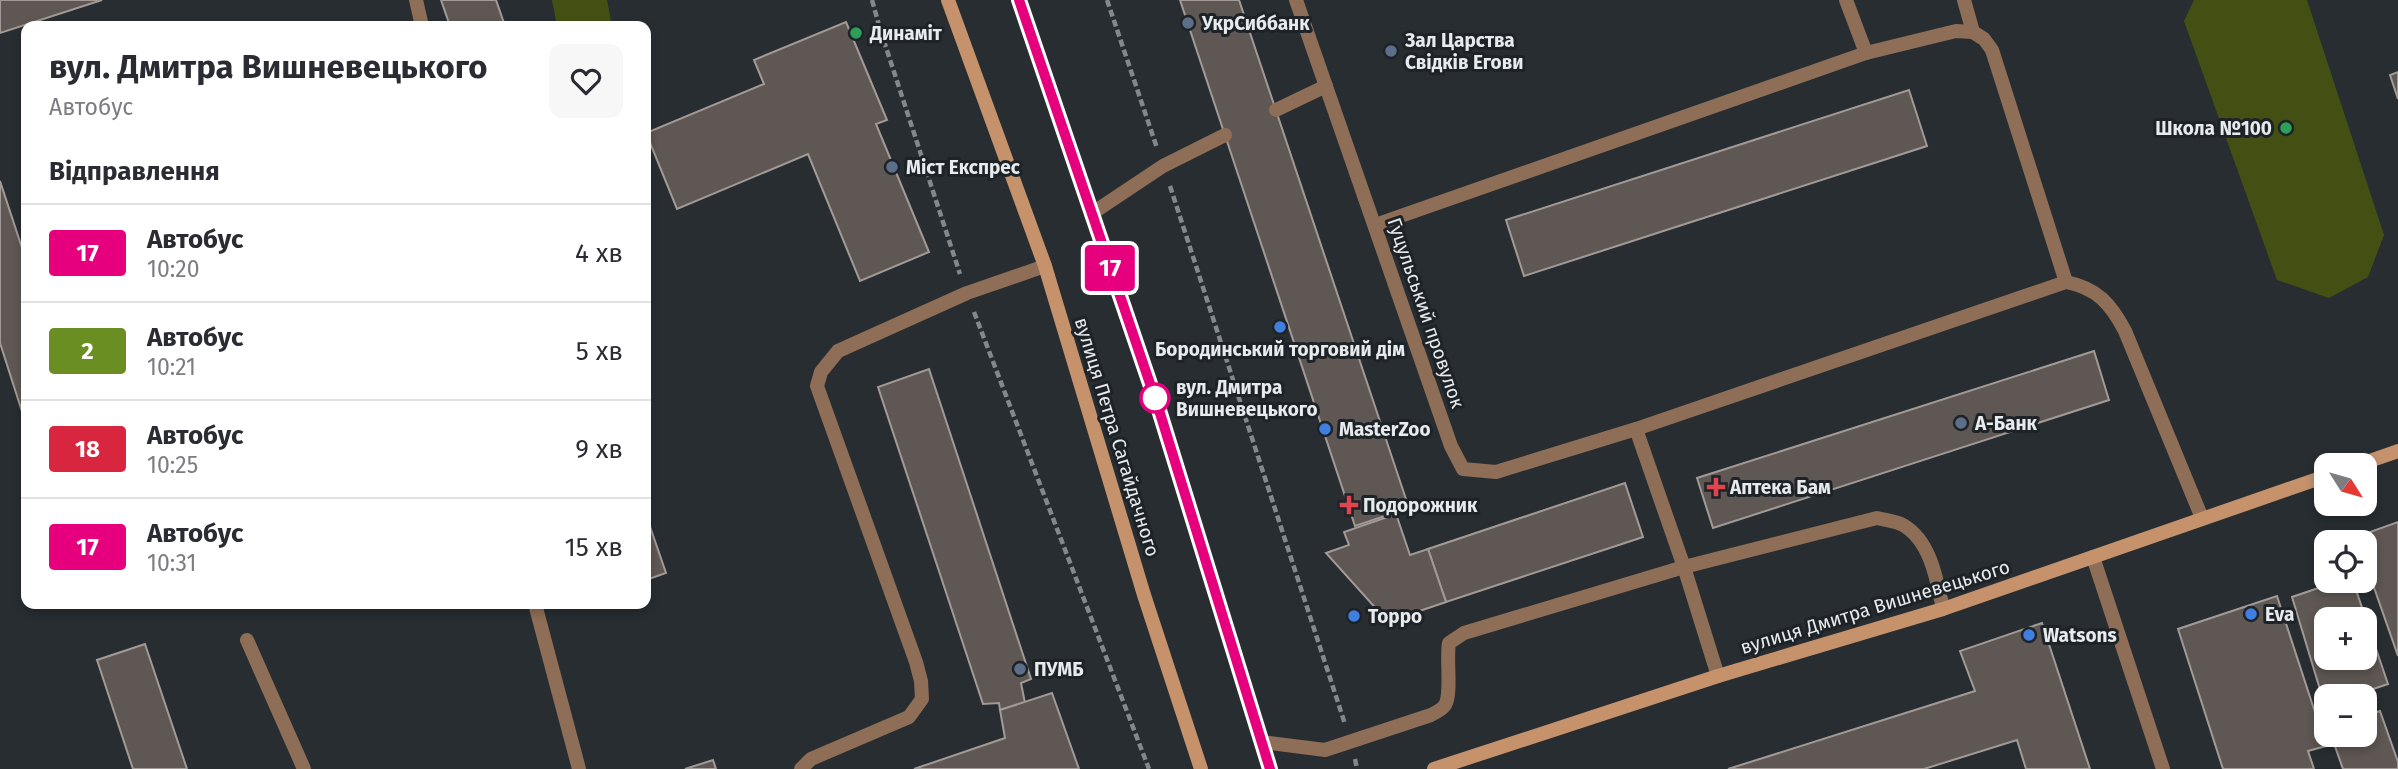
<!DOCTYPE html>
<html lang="uk">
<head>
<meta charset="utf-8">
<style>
	:root { --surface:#fff; --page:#f7f7f7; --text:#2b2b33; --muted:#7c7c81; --line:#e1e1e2 }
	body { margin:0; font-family:"Fira Sans",sans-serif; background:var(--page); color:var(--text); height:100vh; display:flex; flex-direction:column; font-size:26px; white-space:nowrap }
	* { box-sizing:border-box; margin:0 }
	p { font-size:23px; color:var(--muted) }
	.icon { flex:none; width:38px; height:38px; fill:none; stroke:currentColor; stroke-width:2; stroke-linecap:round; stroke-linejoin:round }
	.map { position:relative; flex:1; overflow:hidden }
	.sheet { position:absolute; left:21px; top:21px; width:630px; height:588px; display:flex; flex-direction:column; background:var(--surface); border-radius:14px; box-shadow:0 4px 10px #0003 }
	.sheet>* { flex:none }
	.badge { padding:0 14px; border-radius:5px; font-size:24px; line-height:46px }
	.needle { width:46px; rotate:127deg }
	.tools { position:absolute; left:2314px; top:453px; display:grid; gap:14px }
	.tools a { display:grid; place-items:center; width:63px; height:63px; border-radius:14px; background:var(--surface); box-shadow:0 4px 10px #0003; font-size:35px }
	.map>.badge { position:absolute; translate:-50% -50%; box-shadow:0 0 0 4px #fff }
	h2 { padding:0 28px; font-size:26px; line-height:63px }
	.round { display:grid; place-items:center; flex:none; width:74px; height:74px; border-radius:14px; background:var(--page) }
	.headline { display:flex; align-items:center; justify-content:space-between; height:119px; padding:0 28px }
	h1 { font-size:33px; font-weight:700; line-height:52px }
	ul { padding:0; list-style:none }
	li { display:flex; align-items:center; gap:21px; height:98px; padding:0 28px; border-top:2px solid var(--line) }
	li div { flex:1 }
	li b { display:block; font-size:26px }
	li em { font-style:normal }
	li .badge { min-width:77px; font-weight:700; text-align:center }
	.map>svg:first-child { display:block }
</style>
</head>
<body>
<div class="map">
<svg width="2398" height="769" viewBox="0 0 2398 769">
	<rect width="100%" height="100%" fill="#272d31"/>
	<!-- green -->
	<g fill="#445013">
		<path d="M 552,0 L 607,0 L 612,26 L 557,26 Z"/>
		<path d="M 2194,0 L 2307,0 L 2384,235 L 2368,277 L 2329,298 L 2277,280 L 2184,21 Z"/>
	</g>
	<!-- building -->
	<g fill="#5e5753" stroke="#a29a96" stroke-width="2" fill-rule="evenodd">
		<path d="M 0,0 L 102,0 L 0,33 Z"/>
		<path d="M 441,0 L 496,0 L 505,26 L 450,26 Z"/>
		<path d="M 1180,0 L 1239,0 L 1409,508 L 1355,526 Z"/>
		<path d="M 846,22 L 887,120 L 876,124 L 929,252 L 860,281 L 808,154 L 677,209 L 646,133 L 764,84 L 754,60 Z"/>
		<path d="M 2398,72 L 2398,99 L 2390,75 Z"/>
		<path d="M 1909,90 L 1927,146 L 1524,276 L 1506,220 Z"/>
		<path d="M 0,181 L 26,260 L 26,424 L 0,343 Z"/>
		<path d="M 2094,351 L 2109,400 L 1713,528 L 1697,478 Z"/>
		<path d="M 929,369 L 1031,679 L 1021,683 L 1025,703 L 1000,710 L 999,703 L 983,704 L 878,387 Z"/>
		<path d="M 1625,483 L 1643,537 L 1446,602 L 1428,549 Z"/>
		<path d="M 1396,514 L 1410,555 L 1428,549 L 1446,602 L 1384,623 L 1381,614 L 1326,553 L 1349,545 L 1344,532 Z"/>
		<path d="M 646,515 L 666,573 L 646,580 Z"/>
		<path d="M 2398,522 L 2398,656 L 2364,559 L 2364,542 L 2358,542 L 2356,537 Z"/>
		<path d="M 2339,581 L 2353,581 L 2388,684 L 2352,696 L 2326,696 L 2325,706 L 2292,597 ZM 2326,620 L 2364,620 L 2364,658 L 2326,658 Z"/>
		<path d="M 2277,596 L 2326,746 L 2308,751 L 2314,769 L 2223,769 L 2178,629 Z"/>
		<path d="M 2042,623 L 2090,769 L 2026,769 L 2017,740 L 1924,769 L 1728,769 L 1975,691 L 1960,651 Z"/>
		<path d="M 145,644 L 187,769 L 133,769 L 97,660 Z"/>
		<path d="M 1052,693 L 1079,769 L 914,769 L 1005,738 L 1000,710 Z"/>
		<path d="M 2380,711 L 2398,762 L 2398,769 L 2343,769 L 2331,735 L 2364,735 L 2364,716 Z"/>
		<path d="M 713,760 L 716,769 L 685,769 Z"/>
	</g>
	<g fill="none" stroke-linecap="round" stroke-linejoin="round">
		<!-- path -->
		<g stroke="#83888c" stroke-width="4.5" stroke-dasharray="7 3.5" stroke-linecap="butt">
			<path d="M 872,0 L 880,29 L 960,274"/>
			<path d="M 1107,0 L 1157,148"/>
			<path d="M 1170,186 L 1345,724"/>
			<path d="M 974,312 L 1149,769"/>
			<path d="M 1355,759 L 1357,769"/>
		</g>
		<!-- lane -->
		<g stroke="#8e6e56" stroke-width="14">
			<path d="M 416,0 L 422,26"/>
			<path d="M 1964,0 L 1973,32 L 1984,39 L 1992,50 L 2066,282"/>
			<path d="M 1276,110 L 1326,86"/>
			<path d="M 1091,214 L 1163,166 L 1225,135"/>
			<path d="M 1375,225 L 1866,53 L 1956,31 L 1973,32"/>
			<path d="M 2093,557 L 2163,769"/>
			<path d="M 535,604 L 579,769"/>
			<path d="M 247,640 L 304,769"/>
			<path d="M 1718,676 L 1684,567 L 1636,429 L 2066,282 C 2097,288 2111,304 2125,331 L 2202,518"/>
			<path d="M 1262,742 L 1325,750 L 1431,715 C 1436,712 1442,710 1445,705 C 1452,694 1446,658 1449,643 L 1464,633 L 1684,567 L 1877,518 C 1885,520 1896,521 1903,525 C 1931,541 1937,581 1943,609"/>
			<path d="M 801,769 L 811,759 L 909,717 L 922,699 L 921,681 L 916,662 L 817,386 L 821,372 L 838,351 L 967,293 L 1045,266"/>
		</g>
		<!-- street -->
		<g stroke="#8e6e56" stroke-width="14">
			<path d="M 1296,0 L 1451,446 L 1463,469 L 1496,472 L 1636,429"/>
			<path d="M 1846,0 L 1866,53"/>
		</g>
		<!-- secondary -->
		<g stroke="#c5926c" stroke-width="14">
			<path d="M 948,0 L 1045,266 L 1144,595 L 1201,769"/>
			<path d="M 1019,0 L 1159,410 L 1270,769"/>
			<path d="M 2355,466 L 2398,451"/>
			<path d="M 1434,769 L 1718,676 L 1943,609 L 2326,476"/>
		</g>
	</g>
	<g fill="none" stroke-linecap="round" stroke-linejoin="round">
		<!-- line casing -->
		<g stroke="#fff" stroke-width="16">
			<path id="line" d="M 1019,0 L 1159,410 L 1270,769"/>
		</g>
		<!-- line -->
		<use href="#line" stroke="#e6007e" stroke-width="10"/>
	</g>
	<!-- markers -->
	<g fill="#5c6f8a" stroke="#1e2328" stroke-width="2.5">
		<circle cx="1188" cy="23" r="7"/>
		<circle cx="1391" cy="51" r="7"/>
		<circle cx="892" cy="167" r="7"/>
		<circle cx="1961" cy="423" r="7"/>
		<circle cx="1020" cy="669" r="7"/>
	</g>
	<g fill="#2e9e5b" stroke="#1e2328" stroke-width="2.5">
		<circle cx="856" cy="33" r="7"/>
		<circle cx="2286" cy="128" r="7"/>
	</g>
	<g fill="#3f7fe0" stroke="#1e2328" stroke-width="2.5">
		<circle cx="1280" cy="327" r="7"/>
		<circle cx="1325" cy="429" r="7"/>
		<circle cx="2251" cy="614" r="7"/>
		<circle cx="1354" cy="616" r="7"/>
		<circle cx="2029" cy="635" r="7"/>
	</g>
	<circle fill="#fff" stroke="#e6007e" stroke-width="3.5" cx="1155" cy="398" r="14"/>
	<g fill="#e0444e" stroke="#1e2328" stroke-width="2.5">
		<path d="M1712.5 476.5h7v7h7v7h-7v7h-7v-7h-7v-7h7z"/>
		<path d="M1345.5 494.5h7v7h7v7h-7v7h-7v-7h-7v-7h7z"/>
	</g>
	<g text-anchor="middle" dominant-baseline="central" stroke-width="6" stroke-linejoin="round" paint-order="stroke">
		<!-- poi labels -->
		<g font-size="19" font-weight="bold" fill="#e7ebee" stroke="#1e2328" text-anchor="start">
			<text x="1202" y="23">УкрСиббанк</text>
			<text x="870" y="33">Динаміт</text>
			<text x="1405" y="40">Зал Царства<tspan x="1405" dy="22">Свiдкiв Егови</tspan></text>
			<text x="2272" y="128" text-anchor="end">Школа №100</text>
			<text x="906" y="167">Міст Експрес</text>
			<text x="1280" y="349" text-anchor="middle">Бородинський торговий дім</text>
			<text x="1975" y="423">А-Банк</text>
			<text x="1339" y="429">MasterZoo</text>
			<text x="1730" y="487">Аптека Бам</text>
			<text x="1363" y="505">Подорожник</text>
			<text x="2265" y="614">Eva</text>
			<text x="1368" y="616">Торро</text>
			<text x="2043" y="635">Watsons</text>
			<text x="1034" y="669">ПУМБ</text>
		</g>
		<!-- street labels -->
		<g font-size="19" fill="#e7ebee" stroke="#1e2328">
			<text transform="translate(1426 313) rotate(71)">Гуцульський провулок</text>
			<text transform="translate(1117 437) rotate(73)">вулиця Петра Сагайдачного</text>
			<text transform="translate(1875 607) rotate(-17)">вулиця Дмитра Вишневецького</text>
		</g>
		<!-- stop labels -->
		<g font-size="19" font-weight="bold" fill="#e7ebee" stroke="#1e2328" text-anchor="start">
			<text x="1176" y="387">вул. Дмитра<tspan x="1176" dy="22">Вишневецького</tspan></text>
		</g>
	</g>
</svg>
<div class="tools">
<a><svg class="needle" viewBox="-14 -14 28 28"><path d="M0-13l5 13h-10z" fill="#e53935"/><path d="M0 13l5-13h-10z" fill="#7c7c81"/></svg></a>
<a><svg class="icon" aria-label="locate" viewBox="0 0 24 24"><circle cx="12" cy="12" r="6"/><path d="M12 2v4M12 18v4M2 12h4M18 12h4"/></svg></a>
<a>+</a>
<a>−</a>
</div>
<b class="badge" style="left:1110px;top:268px;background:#e6007e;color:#fff">17</b>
<section class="sheet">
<div class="headline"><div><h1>вул. Дмитра Вишневецького</h1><p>Автобус</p></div><a class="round"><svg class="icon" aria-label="heart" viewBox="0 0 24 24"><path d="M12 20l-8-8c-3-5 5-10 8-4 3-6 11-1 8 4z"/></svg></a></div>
<h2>Відправлення</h2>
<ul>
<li><span class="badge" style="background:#e6007e;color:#fff">17</span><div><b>Автобус</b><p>10:20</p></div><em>4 хв</em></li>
<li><span class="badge" style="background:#6b8e23;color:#fff">2</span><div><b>Автобус</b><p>10:21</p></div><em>5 хв</em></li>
<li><span class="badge" style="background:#d7263d;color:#fff">18</span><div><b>Автобус</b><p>10:25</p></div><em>9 хв</em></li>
<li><span class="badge" style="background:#e6007e;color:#fff">17</span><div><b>Автобус</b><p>10:31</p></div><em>15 хв</em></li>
</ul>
</section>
</div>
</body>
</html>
